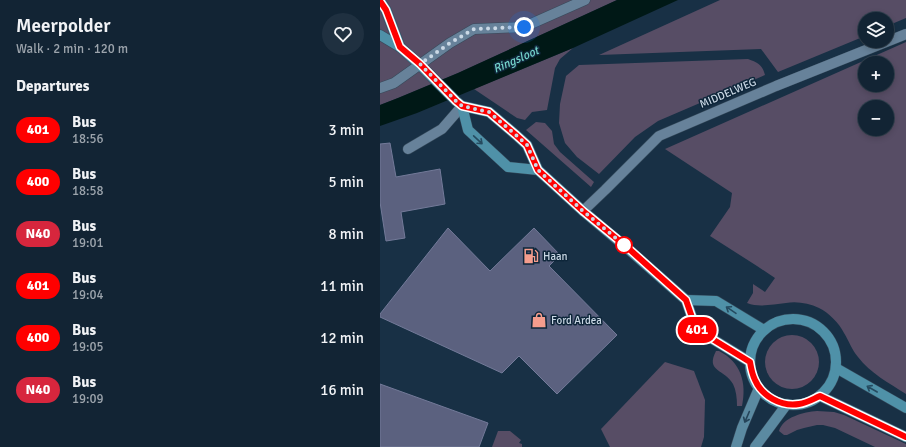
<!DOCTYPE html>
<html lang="en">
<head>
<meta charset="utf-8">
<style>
	:root { --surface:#122434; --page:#1f3040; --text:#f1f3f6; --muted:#9ca4ac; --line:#31414f }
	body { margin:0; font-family:Signika,sans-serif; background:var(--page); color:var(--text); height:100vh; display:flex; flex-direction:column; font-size:15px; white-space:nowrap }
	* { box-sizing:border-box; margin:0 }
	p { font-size:13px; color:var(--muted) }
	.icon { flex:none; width:22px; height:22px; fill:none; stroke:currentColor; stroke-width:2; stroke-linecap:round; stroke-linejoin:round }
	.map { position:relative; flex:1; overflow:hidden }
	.drawer { display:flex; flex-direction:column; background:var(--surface); width:380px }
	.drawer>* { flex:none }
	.badge { padding:0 8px; border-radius:13px; font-size:14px; line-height:26px }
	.fabs { position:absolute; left:478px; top:12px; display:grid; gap:8px }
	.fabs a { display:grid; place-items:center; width:36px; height:36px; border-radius:50%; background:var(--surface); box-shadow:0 2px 6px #0003,0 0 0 1px var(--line); font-size:20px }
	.you { position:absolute; width:20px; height:20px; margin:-10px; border:3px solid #fff; border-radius:50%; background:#1a73e8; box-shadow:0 0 0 6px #1a73e833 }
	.map>.badge { position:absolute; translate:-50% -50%; box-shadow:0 0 0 2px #fff }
	h2 { padding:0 16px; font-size:15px; line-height:36px }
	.round { display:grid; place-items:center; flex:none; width:42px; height:42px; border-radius:21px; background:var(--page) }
	.summary { display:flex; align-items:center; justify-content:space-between; height:68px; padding:0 16px }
	h1 { font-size:19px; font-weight:600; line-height:30px }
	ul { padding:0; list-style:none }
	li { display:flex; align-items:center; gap:12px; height:52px; padding:0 16px }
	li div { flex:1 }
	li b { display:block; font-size:15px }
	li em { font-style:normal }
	li .badge { min-width:44px; font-weight:700; text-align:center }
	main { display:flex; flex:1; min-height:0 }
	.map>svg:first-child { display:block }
</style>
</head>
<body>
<main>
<section class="drawer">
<div class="summary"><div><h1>Meerpolder</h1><p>Walk · 2 min · 120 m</p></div><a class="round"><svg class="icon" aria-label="heart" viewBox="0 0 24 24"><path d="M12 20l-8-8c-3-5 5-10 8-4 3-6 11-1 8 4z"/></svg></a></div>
<h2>Departures</h2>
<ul>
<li><span class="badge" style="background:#f00;color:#fff">401</span><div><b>Bus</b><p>18:56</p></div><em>3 min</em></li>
<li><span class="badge" style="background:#f00;color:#fff">400</span><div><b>Bus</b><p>18:58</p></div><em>5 min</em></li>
<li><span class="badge" style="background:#d7263d;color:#fff">N40</span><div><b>Bus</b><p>19:01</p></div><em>8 min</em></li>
<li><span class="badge" style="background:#f00;color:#fff">401</span><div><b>Bus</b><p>19:04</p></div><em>11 min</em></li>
<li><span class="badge" style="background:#f00;color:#fff">400</span><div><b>Bus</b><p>19:05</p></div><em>12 min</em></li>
<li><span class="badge" style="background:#d7263d;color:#fff">N40</span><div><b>Bus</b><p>19:09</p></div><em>16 min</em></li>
</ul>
</section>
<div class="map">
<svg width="526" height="447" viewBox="0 0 526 447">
	<rect width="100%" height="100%" fill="#183045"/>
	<!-- green -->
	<g fill="#574d65" fill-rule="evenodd">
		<path d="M 0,0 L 237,0 L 78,73 L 18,98 L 0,105 Z"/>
		<path d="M 340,0 L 526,0 L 526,18 L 507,26 L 507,19 L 485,19 L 485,36 L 398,72 L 381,49 L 219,55 Z"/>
		<path d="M 526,42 L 526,394 C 509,383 490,373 478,357 C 472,350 469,341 464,333 C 459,323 449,313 439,308 C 429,303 416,301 406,303 C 393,304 380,308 367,303 L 373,293 L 373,284 L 385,292 L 395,278 L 377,266 L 330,236 L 350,207 L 352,193 L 285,149 ZM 485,63 L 507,63 L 507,85 L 485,85 ZM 485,107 L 507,107 L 507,129 L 485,129 Z"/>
		<path d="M 193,48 L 180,59 L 175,68 L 167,110 L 152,112 L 145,120 L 137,118 L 94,89 Z"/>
		<path d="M 368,59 C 378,63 382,64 385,75 L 278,121 L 255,137 L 219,174 L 197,157 L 185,143 L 179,123 L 180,104 L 186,76 L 199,65 Z"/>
		<path d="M 156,122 L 165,123 L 172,131 L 174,144 L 180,152 L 214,182 L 211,187 L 146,130 Z"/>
		<circle cx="412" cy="362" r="27"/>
		<path d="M 336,351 L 339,351 C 361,362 367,383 362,406 L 357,406 C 357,398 356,390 353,384 C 345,369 325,372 336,351 Z"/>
		<path d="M 285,362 L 314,371 L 325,400 L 324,437 L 321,447 L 230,447 L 221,429 Z"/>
		<path d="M 437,411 L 454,412 L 464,415 L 526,444 L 526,447 L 495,447 L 455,428 L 443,425 L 437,425 L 424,428 L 417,430 L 407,435 L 404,435 L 399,431 C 403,417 424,412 437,411 Z"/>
		<path d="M 118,431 L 130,431 L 141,440 L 139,443 L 142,444 L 142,447 L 112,447 Z"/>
	</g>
	<!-- water -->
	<path fill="#001816" d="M 237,0 L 298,0 L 193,48 L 37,113 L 0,126 L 0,105 L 18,98 L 78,73 Z"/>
	<!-- building -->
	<g fill="#5b617f" stroke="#737a99">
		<path d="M 10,143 L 16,177 L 60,169 L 65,204 L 21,212 L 25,238 L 6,241 L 0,202 L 0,144 Z"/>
		<path d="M 68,228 L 110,271 L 154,228 L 180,255 L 169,266 L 237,335 L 177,394 L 139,356 L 122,373 L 0,317 L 0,314 Z"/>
		<path d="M 0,384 L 108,423 L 99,447 L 0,447 Z"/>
	</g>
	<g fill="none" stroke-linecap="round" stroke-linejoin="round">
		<!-- street casing -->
		<g stroke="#364a5b" stroke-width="11">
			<g id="street">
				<path d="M 0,88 L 14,83 L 70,43 L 94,29 L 144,27 L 205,0"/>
				<path d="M 28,149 L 62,129 L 82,106"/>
				<path d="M 203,211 L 225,190 L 279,136 L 396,86 L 526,34"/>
			</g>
		</g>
		<!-- secondary casing -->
		<g stroke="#364a5b" stroke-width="11">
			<g id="secondary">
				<path d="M 356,447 L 362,428 L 379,388"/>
				<path d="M 375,447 L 407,404"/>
			</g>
		</g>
		<!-- primary casing -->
		<g stroke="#364a5b" stroke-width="11">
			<g id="primary">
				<path d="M 0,1 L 6,10 L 20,47"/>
				<path d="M 0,35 L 20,47 L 39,64 L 76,101 L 82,106 L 109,112 L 136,135 L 147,145 L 158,170 L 203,211 L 247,248 L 306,300 L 316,329 L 370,362"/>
				<path d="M 82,106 L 88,130 L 128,167 L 158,170"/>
				<path d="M 306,300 L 336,301 L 384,330"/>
				<circle cx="413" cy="362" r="43"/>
				<path d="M 456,368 L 526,408"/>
				<path d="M 440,396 L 526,437"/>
			</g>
		</g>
		<!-- street -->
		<use href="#street" stroke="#67829a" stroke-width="10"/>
		<!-- secondary -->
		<use href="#secondary" stroke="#5b8aa1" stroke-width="10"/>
		<!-- primary -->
		<use href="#primary" stroke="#4f91a8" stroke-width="10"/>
	</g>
	<!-- one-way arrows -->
	<defs><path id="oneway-shaft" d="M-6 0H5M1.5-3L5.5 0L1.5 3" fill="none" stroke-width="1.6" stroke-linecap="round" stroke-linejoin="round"/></defs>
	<g stroke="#254b60">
		<use href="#oneway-shaft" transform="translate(98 140) rotate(43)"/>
		<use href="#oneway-shaft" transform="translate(351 310) rotate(-146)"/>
		<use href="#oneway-shaft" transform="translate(492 389) rotate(-150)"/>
	</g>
	<use stroke="#254459" href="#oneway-shaft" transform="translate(367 417) rotate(113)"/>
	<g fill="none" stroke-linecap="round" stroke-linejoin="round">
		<!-- line casing -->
		<g stroke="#fff" stroke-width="9">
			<path id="line" d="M 0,1 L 6,10 L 20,47 L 40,64 L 76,101 L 82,106 L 109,112 L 136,135 L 147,145 L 158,170 L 203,211 L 248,248 L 306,300 L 316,329 L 370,362 C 371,368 372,374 375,380 C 382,396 401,407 419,404 C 427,403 433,399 440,396 L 526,437"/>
		</g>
		<!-- line -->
		<use href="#line" stroke="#f00" stroke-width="6"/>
		<!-- walk -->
		<path stroke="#cad8e5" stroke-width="4" stroke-dasharray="0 7.2" d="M 144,27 L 94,29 L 70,43 L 40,64 L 76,101 L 82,106 L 109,112 L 136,135 L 147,145 L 158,170 L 203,211 L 248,248 L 244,245"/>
	</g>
	<!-- icons -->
	<defs>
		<g id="fuel-bare" transform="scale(1.2)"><path d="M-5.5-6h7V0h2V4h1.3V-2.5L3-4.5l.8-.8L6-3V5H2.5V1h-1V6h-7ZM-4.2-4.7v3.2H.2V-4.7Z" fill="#f59d8d" stroke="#0e263a" stroke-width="2.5" paint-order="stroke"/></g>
		<g id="shop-bare" transform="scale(1.2)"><path d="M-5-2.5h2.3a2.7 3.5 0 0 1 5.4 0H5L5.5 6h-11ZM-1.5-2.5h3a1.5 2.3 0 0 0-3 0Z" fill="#f59d8d" stroke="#0e263a" stroke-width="2.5" paint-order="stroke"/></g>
	</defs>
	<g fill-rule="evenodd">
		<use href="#fuel-bare" x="151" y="256"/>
		<use href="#shop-bare" x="159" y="320"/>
	</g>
	<!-- markers -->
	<circle fill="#fff" stroke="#f00" stroke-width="2" cx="244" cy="245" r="8"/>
	<g text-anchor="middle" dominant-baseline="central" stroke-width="3" stroke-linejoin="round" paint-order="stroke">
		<!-- street labels -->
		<g font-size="11" fill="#cad8e5" stroke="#0e263a">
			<text transform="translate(348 93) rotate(-23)">MIDDELWEG</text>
		</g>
		<!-- poi labels -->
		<g font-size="11" fill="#cad8e5" stroke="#0e263a" text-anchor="start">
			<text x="163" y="256">Haan</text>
			<text x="171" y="320">Ford Ardea</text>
		</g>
		<!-- water labels -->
		<g font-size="12" font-style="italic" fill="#74d3cb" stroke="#0e263a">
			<text transform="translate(136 60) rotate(-24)">Ringsloot</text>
		</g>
	</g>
</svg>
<div class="fabs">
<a><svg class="icon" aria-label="layers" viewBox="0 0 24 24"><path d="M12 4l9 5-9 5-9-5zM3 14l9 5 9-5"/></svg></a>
<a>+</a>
<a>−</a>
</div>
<div class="you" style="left:144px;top:27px"></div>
<b class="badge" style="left:317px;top:330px;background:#f00;color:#fff">401</b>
</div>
</main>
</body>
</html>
